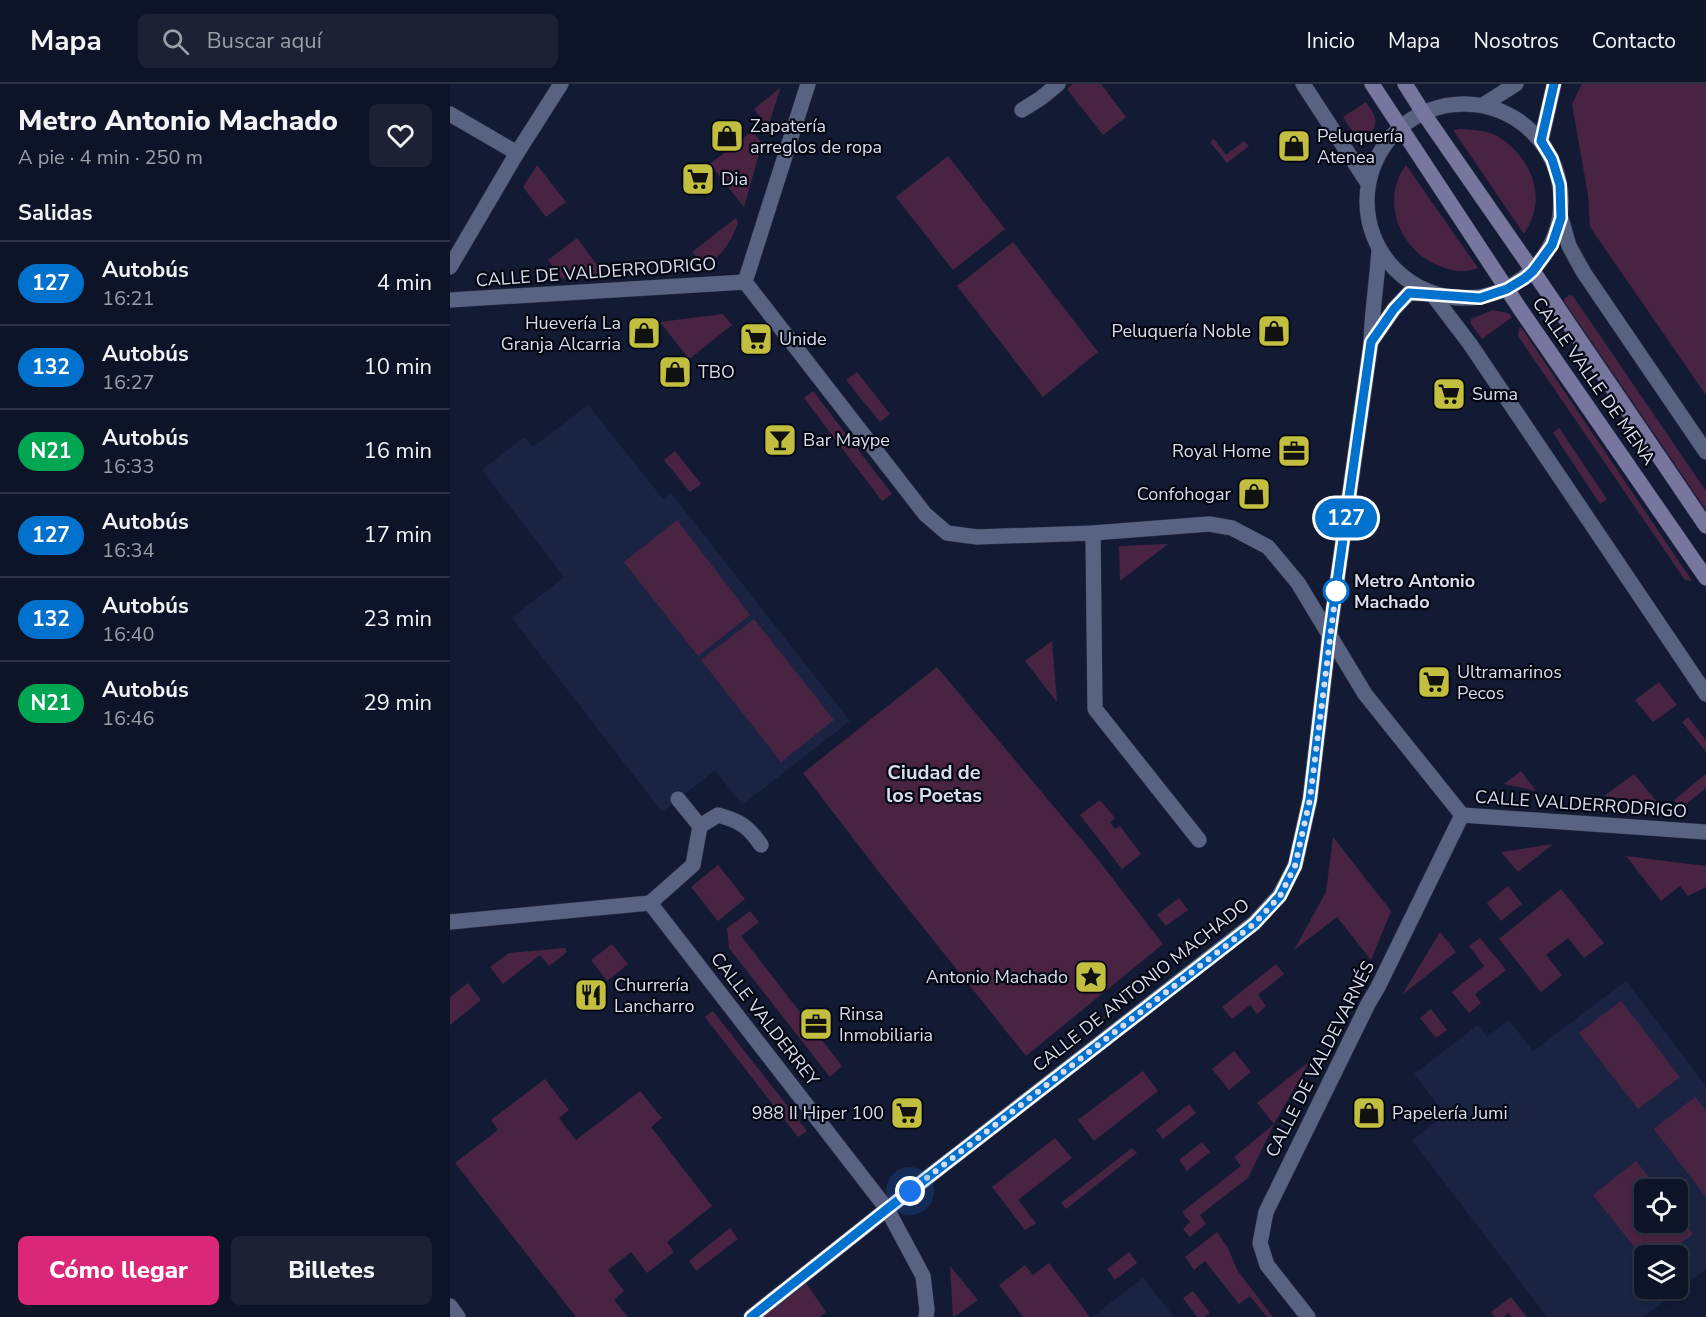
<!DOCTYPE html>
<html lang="es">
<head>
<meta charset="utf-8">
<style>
	:root { --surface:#0e1427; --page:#1c2133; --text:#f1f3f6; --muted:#9b9ea7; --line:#2e3344; --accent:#db2777 }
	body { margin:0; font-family:"Nunito Sans",sans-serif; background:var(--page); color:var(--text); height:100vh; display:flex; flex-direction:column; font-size:22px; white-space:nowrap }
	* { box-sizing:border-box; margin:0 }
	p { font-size:20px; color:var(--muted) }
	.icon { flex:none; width:33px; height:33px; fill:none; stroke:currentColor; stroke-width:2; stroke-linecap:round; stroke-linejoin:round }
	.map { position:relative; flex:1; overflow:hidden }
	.panel { display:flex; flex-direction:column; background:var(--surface); width:450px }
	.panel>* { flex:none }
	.badge { padding:0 12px; border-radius:20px; font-size:21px; line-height:39px }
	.fabs { position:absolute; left:1184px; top:1095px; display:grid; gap:12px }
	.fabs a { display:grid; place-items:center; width:54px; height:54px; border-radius:9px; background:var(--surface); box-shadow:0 3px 9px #0003,0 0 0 2px var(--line); font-size:30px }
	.you { position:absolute; width:30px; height:30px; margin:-15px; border:4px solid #fff; border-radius:50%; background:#1a73e8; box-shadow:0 0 0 9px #1a73e833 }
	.map>.badge { position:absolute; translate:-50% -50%; box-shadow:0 0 0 3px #fff }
	h2 { padding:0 18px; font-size:22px; line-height:54px }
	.round { display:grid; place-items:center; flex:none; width:63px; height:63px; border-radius:9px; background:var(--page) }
	.headline { display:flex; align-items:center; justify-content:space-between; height:102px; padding:0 18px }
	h1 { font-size:28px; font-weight:800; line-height:45px }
	.cta { display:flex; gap:12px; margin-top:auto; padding:12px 18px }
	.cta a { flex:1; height:69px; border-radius:9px; background:var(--accent); color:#fff; font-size:24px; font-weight:800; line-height:69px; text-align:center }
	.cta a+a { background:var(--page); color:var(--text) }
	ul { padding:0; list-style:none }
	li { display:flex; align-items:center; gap:18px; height:84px; padding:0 18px; border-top:2px solid var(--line) }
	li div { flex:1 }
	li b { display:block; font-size:22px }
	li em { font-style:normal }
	li .badge { min-width:66px; font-weight:700; text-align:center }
	header { display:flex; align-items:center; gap:36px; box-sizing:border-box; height:84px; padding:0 30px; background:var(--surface); border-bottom:2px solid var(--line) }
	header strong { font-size:28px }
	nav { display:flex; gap:33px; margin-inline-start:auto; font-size:21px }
	.search { width:420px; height:54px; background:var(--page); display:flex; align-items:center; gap:15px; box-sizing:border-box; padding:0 21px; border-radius:9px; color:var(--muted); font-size:22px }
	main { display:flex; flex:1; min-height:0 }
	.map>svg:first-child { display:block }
</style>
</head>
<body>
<header>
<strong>Mapa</strong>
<div class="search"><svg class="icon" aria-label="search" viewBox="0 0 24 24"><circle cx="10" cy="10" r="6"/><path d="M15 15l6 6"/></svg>Buscar aquí</div>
<nav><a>Inicio</a><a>Mapa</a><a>Nosotros</a><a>Contacto</a></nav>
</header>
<main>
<section class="panel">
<div class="headline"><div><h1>Metro Antonio Machado</h1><p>A pie · 4 min · 250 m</p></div><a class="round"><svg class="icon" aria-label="heart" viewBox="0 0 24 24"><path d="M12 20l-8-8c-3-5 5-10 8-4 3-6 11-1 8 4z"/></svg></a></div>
<h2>Salidas</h2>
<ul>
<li><span class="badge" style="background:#0072ce;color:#fff">127</span><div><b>Autobús</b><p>16:21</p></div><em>4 min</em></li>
<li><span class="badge" style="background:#0072ce;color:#fff">132</span><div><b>Autobús</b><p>16:27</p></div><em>10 min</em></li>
<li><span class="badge" style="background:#00a651;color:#fff">N21</span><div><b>Autobús</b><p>16:33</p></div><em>16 min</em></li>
<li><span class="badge" style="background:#0072ce;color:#fff">127</span><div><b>Autobús</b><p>16:34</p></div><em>17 min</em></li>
<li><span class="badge" style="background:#0072ce;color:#fff">132</span><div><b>Autobús</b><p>16:40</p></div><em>23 min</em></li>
<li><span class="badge" style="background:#00a651;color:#fff">N21</span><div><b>Autobús</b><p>16:46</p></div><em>29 min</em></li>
</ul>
<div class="cta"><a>Cómo llegar</a><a>Billetes</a></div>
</section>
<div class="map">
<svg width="1256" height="1233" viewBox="0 0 1256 1233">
	<rect width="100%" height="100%" fill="#131b34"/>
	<!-- built -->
	<g fill="#1a2442" fill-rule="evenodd">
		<path d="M 138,321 L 213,415 L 221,409 L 400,637 L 292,721 L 265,686 L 212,728 L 62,534 L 114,493 L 32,386 L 74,353 L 83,363 Z"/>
		<path d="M 1176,897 L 1256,1002 L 1256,1185 L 1193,1233 L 1097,1233 L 962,1056 L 995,1030 L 964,990 L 1028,941 L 1037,953 L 1059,936 L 1083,967 ZM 1194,1106 L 1227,1106 L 1227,1138 L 1194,1138 ZM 1194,1172 L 1227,1172 L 1227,1204 L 1194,1204 Z"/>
		<path d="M 693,1194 L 724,1233 L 642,1233 Z"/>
	</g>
	<!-- green -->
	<g fill="#482442">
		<path d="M 623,0 L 651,0 L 676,33 L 653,51 L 617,5 Z"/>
		<path d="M 1132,0 L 1256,0 L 1256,311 L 1140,143 L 1138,111 L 1122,20 Z"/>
		<path d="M 331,3 L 318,43 L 304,25 Z"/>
		<path d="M 916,18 C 918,22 922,26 924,31 C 929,41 920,55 910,59 L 893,33 Z"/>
		<path d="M 1011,45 C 1022,46 1033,46 1043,50 C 1071,63 1092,98 1084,128 C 1082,136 1078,143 1074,150 L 1003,46 Z"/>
		<path d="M 302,47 L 312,59 L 294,123 L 260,80 Z"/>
		<path d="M 764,55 L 776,71 L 794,57 L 799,62 L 777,79 L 760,58 Z"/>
		<path d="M 498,72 L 555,145 L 503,186 L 446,113 Z"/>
		<path d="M 87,81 L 116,118 L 96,133 L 73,103 Z"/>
		<path d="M 956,81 L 1028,184 C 1015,189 1005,188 992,183 C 951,169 929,117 956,81 Z"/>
		<path d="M 286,134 L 288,138 C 284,151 269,185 249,175 C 246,173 245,170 242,168 Z"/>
		<path d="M 127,154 L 153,189 L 112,195 L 98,176 Z"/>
		<path d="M 563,158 L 648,268 L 593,313 L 507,202 Z"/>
		<path d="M 1120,211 L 1123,212 L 1256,407 L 1256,426 L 1114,217 L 1115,214 Z"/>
		<path d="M 1043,226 L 1058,229 L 1062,233 L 1032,255 L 1021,240 L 1021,235 Z"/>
		<path d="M 273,230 L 282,241 L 239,275 L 210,238 Z"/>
		<path d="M 1071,243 L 1242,497 L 1235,496 L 1068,252 L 1069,245 Z"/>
		<path d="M 407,288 L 440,330 L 430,338 L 396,296 Z"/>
		<path d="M 363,307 L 442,410 L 432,417 L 354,314 Z"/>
		<path d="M 1109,344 L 1157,415 L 1150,420 L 1103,349 Z"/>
		<path d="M 225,367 L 251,400 L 240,408 L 214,376 Z"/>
		<path d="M 227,436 L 300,531 L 248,572 L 174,478 Z"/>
		<path d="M 718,460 L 670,497 L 669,462 Z"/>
		<path d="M 304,535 L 384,636 L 331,678 L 251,576 Z"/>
		<path d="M 602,557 L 607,618 L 575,577 Z"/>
		<path d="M 487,583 L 646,773 L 713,860 L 576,972 L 432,792 L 353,689 Z"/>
		<path d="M 1209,598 L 1227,621 L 1203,638 L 1185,616 Z"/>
		<path d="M 1238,633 L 1256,656 L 1256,668 L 1232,638 Z"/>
		<path d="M 1071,687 L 1086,707 L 1054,700 Z"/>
		<path d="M 1184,690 L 1209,720 L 1154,712 Z"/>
		<path d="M 1256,690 L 1256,704 L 1235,721 L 1228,720 L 1224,716 Z"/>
		<path d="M 650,716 L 665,734 L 660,738 L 665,745 L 670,742 L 691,770 L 672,785 L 630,731 Z"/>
		<path d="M 883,753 L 941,827 L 921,876 L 887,833 L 844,866 L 876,808 Z"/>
		<path d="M 1103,760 L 1068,788 L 1051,768 Z"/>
		<path d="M 1176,772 L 1256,782 L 1256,803 L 1238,812 L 1230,802 L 1211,817 Z"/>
		<path d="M 268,781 L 295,815 L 268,837 L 241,803 Z"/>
		<path d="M 1058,802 L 1072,820 L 1051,837 L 1037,819 Z"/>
		<path d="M 1111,805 L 1154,859 L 1134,874 L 1118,854 L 1096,871 L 1112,891 L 1091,908 L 1049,855 Z"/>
		<path d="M 729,814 L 738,826 L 716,842 L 707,831 Z"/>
		<path d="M 300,827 L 309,838 L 291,852 L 392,982 L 380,993 L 279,864 L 277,844 Z"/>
		<path d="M 990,848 L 1006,868 L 952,911 Z"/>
		<path d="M 1030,854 L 1056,886 L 1025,910 L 1031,919 L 1019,929 L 1002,908 L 1034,882 L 1019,862 Z"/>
		<path d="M 162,860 L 178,880 L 157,897 L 141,876 Z"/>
		<path d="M 115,864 L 117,868 L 99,882 L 90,871 L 53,900 L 40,883 L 59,869 Z"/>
		<path d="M 826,880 L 834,890 L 808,911 L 816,922 L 807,930 L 800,921 L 782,935 L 772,923 Z"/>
		<path d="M 18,899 L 31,916 L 0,941 L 0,913 Z"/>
		<path d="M 1171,917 L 1230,993 L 1188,1025 L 1129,949 Z"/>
		<path d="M 981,925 L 997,946 L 986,954 L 970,934 Z"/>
		<path d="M 263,927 L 357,1047 L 348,1053 L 255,933 Z"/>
		<path d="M 784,967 L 801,988 L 779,1006 L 762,985 Z"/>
		<path d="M 860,977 L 824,1040 L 798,1094 L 750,1131 L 756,1140 L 740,1153 L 733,1145 L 740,1138 L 732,1128 L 791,1082 L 784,1073 L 824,1040 L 807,1019 Z"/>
		<path d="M 693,987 L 708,1007 L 644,1057 L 628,1036 Z"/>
		<path d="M 95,995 L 119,1026 L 109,1034 L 126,1056 L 190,1007 L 212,1034 L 201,1043 L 262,1122 L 217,1158 L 224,1168 L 197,1189 L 181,1168 L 158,1186 L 174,1207 L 164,1216 L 178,1233 L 126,1233 L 5,1079 L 48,1046 L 41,1036 Z"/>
		<path d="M 1245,1013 L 1256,1027 L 1256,1113 L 1204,1045 Z"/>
		<path d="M 739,1020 L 746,1029 L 713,1055 L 706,1046 Z"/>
		<path d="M 605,1054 L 622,1074 L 568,1116 L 586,1139 L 575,1146 L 542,1103 Z"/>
		<path d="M 752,1058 L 760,1068 L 737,1087 L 729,1076 Z"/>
		<path d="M 682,1064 L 687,1069 L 616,1125 L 611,1119 Z"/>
		<path d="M 1186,1077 L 1208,1105 L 1194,1106 L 1194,1138 L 1227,1138 L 1227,1130 L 1243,1150 L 1215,1171 L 1194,1172 L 1194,1175 L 1143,1111 Z"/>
		<path d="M 280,1144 L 288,1155 L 246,1187 L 239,1177 Z"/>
		<path d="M 767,1148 L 778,1164 L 787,1186 L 823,1233 L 817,1233 L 800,1212 L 789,1220 L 755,1177 L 744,1186 L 735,1173 Z"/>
		<path d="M 679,1168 L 687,1179 L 665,1196 L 657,1185 Z"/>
		<path d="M 599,1179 L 640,1233 L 573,1233 L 549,1201 L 575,1181 L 583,1191 Z"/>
		<path d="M 500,1182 L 528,1216 L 504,1233 L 503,1233 Z"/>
		<path d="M 354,1196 L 376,1228 L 369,1233 L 310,1233 Z"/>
		<path d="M 743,1207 L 760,1229 L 754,1233 L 747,1233 L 733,1214 Z"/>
		<path d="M 1061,1213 L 1077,1233 L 1062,1233 L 1059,1229 L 1054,1233 L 1045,1233 L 1041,1228 Z"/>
	</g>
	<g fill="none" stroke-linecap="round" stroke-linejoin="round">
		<!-- minor casing -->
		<g stroke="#31354a" stroke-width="16">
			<g id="minor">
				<path d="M 853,0 L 917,98"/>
				<path d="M 572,26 L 591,14 L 608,0"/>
				<path d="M 0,30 L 67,69"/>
				<path d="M 1111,134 L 1119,162 L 1134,189 L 1256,368"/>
				<path d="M 0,183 L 67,69 L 111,0"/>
				<path d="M 295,198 L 475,430 L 497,449 L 527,453 L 643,449 L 759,440 L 782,444 L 818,463 L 848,499 L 915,610 L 1012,731 L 1256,748"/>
				<path d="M 295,198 L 358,0"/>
				<path d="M 982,210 L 1020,260 L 1256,610"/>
				<path d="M 0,216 L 295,198"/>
				<path d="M 643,449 L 645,625 L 749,756"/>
				<path d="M 228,715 L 250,742"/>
				<path d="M 200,819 L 243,781 L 250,742 L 268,731 C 290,737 298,742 311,761"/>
				<path d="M 0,838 L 200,819 L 437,1125 L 473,1192 L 477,1226 L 476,1233"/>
				<path d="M 0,1222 L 8,1233"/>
				<path d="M 858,1233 L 817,1181 L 810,1159 L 816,1128 L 918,920 L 928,903 L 1012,731"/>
			</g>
		</g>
		<!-- tertiary casing -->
		<g stroke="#31354a" stroke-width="16">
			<g id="tertiary">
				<circle cx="1014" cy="117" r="97"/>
				<path d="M 1033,21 L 1066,0"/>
				<path d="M 1091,57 L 1104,0"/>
				<path d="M 921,258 L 944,225 L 959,209 L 979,210"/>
				<path d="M 301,1233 L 437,1125 L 804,839 L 829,812 L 845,782 L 860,715 L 879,554 L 921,258 C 922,227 927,197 929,166"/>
			</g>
		</g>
		<!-- secondary casing -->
		<g stroke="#31354a" stroke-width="16">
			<g id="secondary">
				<path d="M 922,0 L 1070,225 L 1256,494"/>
				<path d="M 955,0 L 974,30 L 1083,187 L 1256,442"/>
			</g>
		</g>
		<!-- minor -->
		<use href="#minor" stroke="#586381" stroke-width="15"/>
		<!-- tertiary -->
		<use href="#tertiary" stroke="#586381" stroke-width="15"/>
		<!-- secondary -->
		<use href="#secondary" stroke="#76769f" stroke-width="15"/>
	</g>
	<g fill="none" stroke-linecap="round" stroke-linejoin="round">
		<!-- line casing -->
		<g stroke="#fff" stroke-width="14">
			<path id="line" d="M 301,1233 L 437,1125 L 804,840 L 830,812 L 845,782 L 860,715 L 879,554 L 921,258 L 944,225 L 959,209 L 1030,214 L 1057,205 L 1075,194 L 1083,187 L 1102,161 L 1111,134 L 1110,101 L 1102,75 L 1091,57 L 1104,0"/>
		</g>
		<!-- line -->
		<use href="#line" stroke="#0072ce" stroke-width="9"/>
		<!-- walk -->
		<path stroke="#d7ddef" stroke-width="6" stroke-dasharray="0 10.8" d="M 460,1107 L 804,840 L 830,812 L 845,782 L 860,715 L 886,507"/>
	</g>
	<!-- icons -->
	<defs>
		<g id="shop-square" transform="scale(1.725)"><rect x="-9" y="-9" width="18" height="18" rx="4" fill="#c1be40" stroke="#040711"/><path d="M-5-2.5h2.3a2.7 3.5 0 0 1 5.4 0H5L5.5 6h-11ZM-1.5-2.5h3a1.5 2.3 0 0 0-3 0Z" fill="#111"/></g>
		<g id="supermarket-square" transform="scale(1.725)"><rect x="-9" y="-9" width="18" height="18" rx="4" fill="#c1be40" stroke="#040711"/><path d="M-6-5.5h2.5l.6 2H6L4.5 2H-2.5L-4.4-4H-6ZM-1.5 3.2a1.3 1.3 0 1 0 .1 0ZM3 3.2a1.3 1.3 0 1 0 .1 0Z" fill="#111"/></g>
		<g id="bar-square" transform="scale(1.725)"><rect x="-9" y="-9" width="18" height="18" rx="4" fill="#c1be40" stroke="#040711"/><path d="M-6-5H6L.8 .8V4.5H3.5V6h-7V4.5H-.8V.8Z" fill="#111"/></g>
		<g id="office-square" transform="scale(1.725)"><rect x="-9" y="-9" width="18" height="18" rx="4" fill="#c1be40" stroke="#040711"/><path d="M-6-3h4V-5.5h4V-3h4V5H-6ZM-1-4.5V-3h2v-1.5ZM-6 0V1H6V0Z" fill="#111"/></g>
		<g id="sight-square" transform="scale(1.725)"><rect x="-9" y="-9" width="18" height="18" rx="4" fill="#c1be40" stroke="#040711"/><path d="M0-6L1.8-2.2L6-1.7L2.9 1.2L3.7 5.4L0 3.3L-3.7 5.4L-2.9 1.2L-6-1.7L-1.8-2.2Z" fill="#111"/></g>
		<g id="restaurant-square" transform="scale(1.725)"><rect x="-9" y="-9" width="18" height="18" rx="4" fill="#c1be40" stroke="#040711"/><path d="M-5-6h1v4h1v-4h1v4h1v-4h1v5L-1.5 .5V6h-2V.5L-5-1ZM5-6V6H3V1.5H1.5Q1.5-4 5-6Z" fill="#111"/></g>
	</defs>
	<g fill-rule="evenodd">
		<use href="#shop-square" x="277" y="52"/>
		<use href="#shop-square" x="844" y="62"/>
		<use href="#supermarket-square" x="248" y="95"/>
		<use href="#shop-square" x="824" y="247"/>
		<use href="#shop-square" x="194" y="249"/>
		<use href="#supermarket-square" x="306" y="255"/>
		<use href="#shop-square" x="225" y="288"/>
		<use href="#supermarket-square" x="999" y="310"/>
		<use href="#bar-square" x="330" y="356"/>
		<use href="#office-square" x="844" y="367"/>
		<use href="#shop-square" x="804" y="410"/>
		<use href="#supermarket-square" x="984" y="598"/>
		<use href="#sight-square" x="641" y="893"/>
		<use href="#restaurant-square" x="141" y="911"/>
		<use href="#office-square" x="366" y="940"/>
		<use href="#supermarket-square" x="457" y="1029"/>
		<use href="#shop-square" x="919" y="1029"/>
	</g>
	<!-- markers -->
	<circle fill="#fff" stroke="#0072ce" stroke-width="3" cx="886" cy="507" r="12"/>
	<g text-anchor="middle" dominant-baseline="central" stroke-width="4.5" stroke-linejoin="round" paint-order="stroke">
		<!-- poi labels -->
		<g font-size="18" fill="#d7ddef" stroke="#040711" text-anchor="start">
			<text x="300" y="42">Zapatería<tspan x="300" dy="21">arreglos de ropa</tspan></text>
			<text x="867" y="52">Peluquería<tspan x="867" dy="21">Atenea</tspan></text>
			<text x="271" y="95">Dia</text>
			<text x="171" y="239" text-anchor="end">Huevería La<tspan x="171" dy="21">Granja Alcarria</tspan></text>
			<text x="801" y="247" text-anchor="end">Peluquería Noble</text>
			<text x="329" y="255">Unide</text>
			<text x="248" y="288">TBO</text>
			<text x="1022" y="310">Suma</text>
			<text x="353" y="356">Bar Maype</text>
			<text x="821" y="367" text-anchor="end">Royal Home</text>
			<text x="781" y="410" text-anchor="end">Confohogar</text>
			<text x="1007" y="588">Ultramarinos<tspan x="1007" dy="21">Pecos</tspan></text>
			<text x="618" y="893" text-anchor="end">Antonio Machado</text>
			<text x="164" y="901">Churrería<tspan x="164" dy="21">Lancharro</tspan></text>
			<text x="389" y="930">Rinsa<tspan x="389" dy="21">Inmobiliaria</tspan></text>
			<text x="434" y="1029" text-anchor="end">988 II Hiper 100</text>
			<text x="942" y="1029">Papelería Jumi</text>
		</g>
		<!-- street labels -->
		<g font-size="18" fill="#d7ddef" stroke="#040711">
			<text transform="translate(146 188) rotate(-4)">CALLE DE VALDERRODRIGO</text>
			<text transform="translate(1144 297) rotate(55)">CALLE VALLE DE MENA</text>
			<text transform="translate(1131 720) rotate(4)">CALLE VALDERRODRIGO</text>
			<text transform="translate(691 901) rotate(-38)">CALLE DE ANTONIO MACHADO</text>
			<text transform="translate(315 935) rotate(52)">CALLE VALDERREY</text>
			<text transform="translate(870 975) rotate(-63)">CALLE DE VALDEVARNÉS</text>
		</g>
		<!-- stop labels -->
		<g font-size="18" font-weight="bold" fill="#d7ddef" stroke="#040711" text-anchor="start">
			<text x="904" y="497">Metro Antonio<tspan x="904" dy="21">Machado</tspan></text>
		</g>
		<!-- neighbourhood labels -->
		<g font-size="20" font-weight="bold" fill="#d7ddef" stroke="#040711">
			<text x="484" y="688">Ciudad de<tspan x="484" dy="23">los Poetas</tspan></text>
		</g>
	</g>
</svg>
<div class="fabs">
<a><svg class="icon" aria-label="locate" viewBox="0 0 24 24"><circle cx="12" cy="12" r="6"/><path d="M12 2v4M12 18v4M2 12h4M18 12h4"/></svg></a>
<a><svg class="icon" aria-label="layers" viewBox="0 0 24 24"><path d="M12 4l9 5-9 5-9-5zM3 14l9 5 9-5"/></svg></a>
</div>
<div class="you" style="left:460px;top:1107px"></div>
<b class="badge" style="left:896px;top:434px;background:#0072ce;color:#fff">127</b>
</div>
</main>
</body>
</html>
